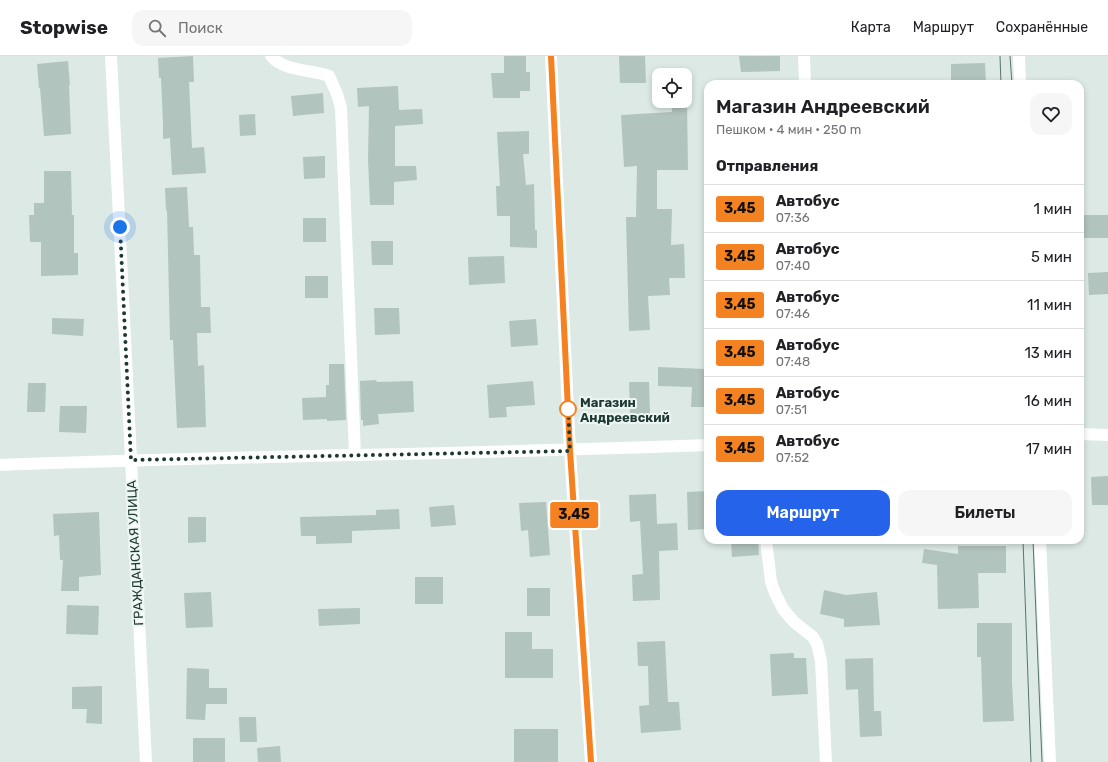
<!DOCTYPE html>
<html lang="ru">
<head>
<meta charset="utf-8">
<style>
	:root { --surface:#fff; --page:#f6f6f6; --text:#202124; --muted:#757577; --line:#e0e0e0; --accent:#2563eb }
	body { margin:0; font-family:Rubik,sans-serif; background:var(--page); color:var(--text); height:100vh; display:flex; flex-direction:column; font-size:15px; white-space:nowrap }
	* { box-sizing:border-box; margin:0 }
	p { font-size:13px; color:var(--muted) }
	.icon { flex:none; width:22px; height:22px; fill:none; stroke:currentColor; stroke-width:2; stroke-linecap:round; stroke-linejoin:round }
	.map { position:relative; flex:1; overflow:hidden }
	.details { position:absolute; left:704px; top:24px; width:380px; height:464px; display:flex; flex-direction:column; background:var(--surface); border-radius:12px; box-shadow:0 2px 6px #0003 }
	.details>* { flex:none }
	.badge { padding:0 8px; border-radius:3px; font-size:14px; line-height:26px }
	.fabs { position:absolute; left:652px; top:12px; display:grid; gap:8px }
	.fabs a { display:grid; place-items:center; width:40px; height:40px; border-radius:8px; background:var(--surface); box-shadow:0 2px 6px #0003; font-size:20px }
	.you { position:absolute; width:20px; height:20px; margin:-10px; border:3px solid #fff; border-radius:50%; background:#1a73e8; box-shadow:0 0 0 6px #1a73e833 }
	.map>.badge { position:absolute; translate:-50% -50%; box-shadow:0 0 0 2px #fff }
	h2 { padding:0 12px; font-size:15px; line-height:36px }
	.round { display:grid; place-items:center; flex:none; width:42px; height:42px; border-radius:12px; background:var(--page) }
	.headline { display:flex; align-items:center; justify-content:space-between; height:68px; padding:0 12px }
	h1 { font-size:19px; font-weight:600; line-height:30px }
	.cta { display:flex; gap:8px; margin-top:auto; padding:8px 12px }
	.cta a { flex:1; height:46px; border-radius:12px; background:var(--accent); color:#fff; font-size:16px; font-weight:600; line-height:46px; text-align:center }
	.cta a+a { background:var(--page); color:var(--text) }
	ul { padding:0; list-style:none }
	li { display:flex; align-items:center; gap:12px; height:48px; padding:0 12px; border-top:1px solid var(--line) }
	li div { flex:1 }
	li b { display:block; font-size:15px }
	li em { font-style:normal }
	li .badge { min-width:44px; font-weight:700; text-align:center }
	header { display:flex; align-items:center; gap:24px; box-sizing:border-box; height:56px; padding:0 20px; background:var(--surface); border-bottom:1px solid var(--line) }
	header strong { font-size:19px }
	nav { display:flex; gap:22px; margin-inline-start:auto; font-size:14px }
	.search { width:280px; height:36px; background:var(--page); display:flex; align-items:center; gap:10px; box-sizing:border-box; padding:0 14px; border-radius:12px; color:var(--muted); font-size:15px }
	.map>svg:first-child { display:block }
</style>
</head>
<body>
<header>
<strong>Stopwise</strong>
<div class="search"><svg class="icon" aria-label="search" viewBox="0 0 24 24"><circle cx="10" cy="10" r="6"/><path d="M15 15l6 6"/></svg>Поиск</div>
<nav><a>Карта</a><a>Маршрут</a><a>Сохранённые</a></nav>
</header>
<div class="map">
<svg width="1108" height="706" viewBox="0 0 1108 706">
	<rect width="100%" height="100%" fill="#dce9e5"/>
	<!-- building -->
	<g fill="#b2c4be">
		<path d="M 193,0 L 194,26 L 189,26 L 192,92 L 204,91 L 206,117 L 172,119 L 170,82 L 163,83 L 163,67 L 161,22 L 159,22 L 158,2 Z"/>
		<path d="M 504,0 L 526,0 L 526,16 L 530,16 L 530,35 L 520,35 L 520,42 L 493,42 L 491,17 L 504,17 Z"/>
		<path d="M 619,0 L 645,0 L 646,27 L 620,27 Z"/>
		<path d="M 739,0 L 780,0 L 780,15 L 741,16 Z"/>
		<path d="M 68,5 L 70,29 L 69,29 L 71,78 L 44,80 L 40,32 L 39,32 L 37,8 Z"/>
		<path d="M 985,7 L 986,28 L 951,28 L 951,8 Z"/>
		<path d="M 398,30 L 399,54 L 422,53 L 423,68 L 395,70 L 395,110 L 416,110 L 417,124 L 394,126 L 394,149 L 370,149 L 368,104 L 369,50 L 358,51 L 357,32 Z"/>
		<path d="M 323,37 L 324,57 L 293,60 L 291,40 Z"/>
		<path d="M 671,45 L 687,45 L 688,114 L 657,114 L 657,153 L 672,153 L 671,189 L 684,188 L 685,222 L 669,222 L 670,239 L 648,240 L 650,274 L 629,275 L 626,161 L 636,161 L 637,110 L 624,111 L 621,59 L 672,56 Z"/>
		<path d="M 255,58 L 256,79 L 240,80 L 239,59 Z"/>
		<path d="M 529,75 L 529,98 L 523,98 L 526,129 L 534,128 L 535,174 L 537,174 L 537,192 L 510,191 L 510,160 L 497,160 L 496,130 L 500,130 L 497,76 Z"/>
		<path d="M 325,100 L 325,122 L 304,123 L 303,101 Z"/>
		<path d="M 44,115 L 71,115 L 72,159 L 74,159 L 74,197 L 78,197 L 78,219 L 41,220 L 41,186 L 30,186 L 29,159 L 34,159 L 34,147 L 44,147 Z"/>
		<path d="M 187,131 L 189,171 L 193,171 L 194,199 L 200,199 L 201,251 L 210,251 L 211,277 L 197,277 L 198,310 L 204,309 L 206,371 L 177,372 L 173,284 L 170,284 L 167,154 L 166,155 L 165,132 Z"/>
		<rect x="1083" y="159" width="25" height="23"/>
		<rect x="303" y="162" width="23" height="24"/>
		<path d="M 371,185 L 393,185 L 393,209 L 372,209 Z"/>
		<path d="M 504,200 L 505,227 L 469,229 L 468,201 Z"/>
		<path d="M 1108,216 L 1108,238 L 1089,239 L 1088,217 Z"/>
		<rect x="305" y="220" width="23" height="22"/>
		<path d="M 374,252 L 399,252 L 400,278 L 375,279 Z"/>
		<path d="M 52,262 L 84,263 L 83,280 L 52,278 Z"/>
		<path d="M 536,263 L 538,289 L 511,291 L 509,265 Z"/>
		<path d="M 329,308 L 344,308 L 346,364 L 327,365 L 327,363 L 303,364 L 302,342 L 326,341 L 326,329 L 329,329 Z"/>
		<path d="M 658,311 L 705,313 L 704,329 L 708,329 L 708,351 L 691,351 L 692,331 L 658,330 Z"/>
		<path d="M 376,324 L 377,326 L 413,325 L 414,356 L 378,358 L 379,368 L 363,370 L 363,364 L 361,364 L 360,325 Z"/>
		<path d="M 533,325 L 535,349 L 506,351 L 507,361 L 489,362 L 487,329 Z"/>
		<path d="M 629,326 L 649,326 L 650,358 L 630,358 Z"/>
		<path d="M 28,327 L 46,327 L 45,356 L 27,356 Z"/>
		<path d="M 60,350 L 87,350 L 86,377 L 59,376 Z"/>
		<path d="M 1108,420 L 1108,449 L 1092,449 L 1091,421 Z"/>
		<path d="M 708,435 L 708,473 L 688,474 L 687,436 Z"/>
		<path d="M 656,438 L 657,468 L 677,467 L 678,494 L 659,495 L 660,544 L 633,545 L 632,519 L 643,518 L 640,465 L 630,466 L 629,439 Z"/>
		<path d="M 546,446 L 550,499 L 530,501 L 528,474 L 521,475 L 519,447 Z"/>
		<path d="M 454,449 L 456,469 L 431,471 L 429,451 Z"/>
		<path d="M 399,453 L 400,473 L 352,475 L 352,487 L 316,488 L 316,480 L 301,480 L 300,461 L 376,459 L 376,454 Z"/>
		<path d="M 99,456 L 101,519 L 79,521 L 79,535 L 61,535 L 63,504 L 60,504 L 59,479 L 54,480 L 53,458 Z"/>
		<path d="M 188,461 L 206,461 L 206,486 L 188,487 Z"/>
		<path d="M 731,484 L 758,484 L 759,499 L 732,501 Z"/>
		<path d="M 958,490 L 1006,490 L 1006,517 L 978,517 L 979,552 L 938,553 L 937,509 L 922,507 L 924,493 L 958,498 Z"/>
		<rect x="415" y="521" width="28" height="27"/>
		<rect x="527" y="532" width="23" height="28"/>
		<path d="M 824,534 L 846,539 L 877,536 L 880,569 L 844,571 L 844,563 L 820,558 Z"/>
		<path d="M 211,536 L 213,571 L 186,572 L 184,537 Z"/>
		<path d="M 67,549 L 99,550 L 98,579 L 66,578 Z"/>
		<path d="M 360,552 L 360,568 L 319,570 L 318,553 Z"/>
		<path d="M 977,567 L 1012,567 L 1012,627 L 1014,665 L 983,666 L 981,601 L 977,601 Z"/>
		<path d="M 505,576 L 532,576 L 532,593 L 553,593 L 553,622 L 505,622 Z"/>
		<path d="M 665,585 L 668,646 L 679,646 L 681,674 L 641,677 L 639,650 L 649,649 L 648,610 L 638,610 L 637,586 Z"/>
		<path d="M 794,597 L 794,602 L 806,602 L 808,638 L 772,640 L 770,598 Z"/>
		<path d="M 873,602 L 874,655 L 881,655 L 882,680 L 860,681 L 858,633 L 846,634 L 845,603 Z"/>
		<path d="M 187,612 L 209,613 L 209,632 L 227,632 L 227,648 L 206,648 L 205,664 L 186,663 Z"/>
		<path d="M 102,630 L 102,668 L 86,667 L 87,653 L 72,653 L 72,631 Z"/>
		<path d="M 239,661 L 256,661 L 257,686 L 240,686 Z"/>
		<rect x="514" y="673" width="44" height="33"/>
		<rect x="193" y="682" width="32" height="24"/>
		<path d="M 280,690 L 281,706 L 258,706 L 257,692 Z"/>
	</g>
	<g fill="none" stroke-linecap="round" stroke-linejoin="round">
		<!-- minor -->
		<g stroke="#fff" stroke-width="12">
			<path d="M 111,0 L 146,706"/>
			<path d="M 271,0 C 285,16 310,13 329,20 L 337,38 L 341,52 L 355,399"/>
			<path d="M 551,0 L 570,395 L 591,706"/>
			<path d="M 804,0 L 805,28"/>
			<path d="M 1019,0 L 1020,28"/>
			<path d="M 1080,378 L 1108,379"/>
			<path d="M 0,409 C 236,400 472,398 708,389"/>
			<path d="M 766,484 L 771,526 L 775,537 L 783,553 L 794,566 L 813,581 L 817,588 L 821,605 L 826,706"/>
			<path d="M 1040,484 L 1050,706"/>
		</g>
		<!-- tram -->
		<g stroke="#587570" stroke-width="1">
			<path d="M 1000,0 L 1001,28"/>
			<path d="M 1010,0 L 1012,28"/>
			<path d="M 1023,484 L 1031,706"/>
			<path d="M 1033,484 L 1042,706"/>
		</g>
	</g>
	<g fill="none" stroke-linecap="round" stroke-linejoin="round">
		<!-- line casing -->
		<g stroke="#fff" stroke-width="9">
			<path id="line" d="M 551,0 L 570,395 L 591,706"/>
		</g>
		<!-- line -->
		<use href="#line" stroke="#f58220" stroke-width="6"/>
		<!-- walk -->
		<path stroke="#1e3934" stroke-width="4" stroke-dasharray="0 7.2" d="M 120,171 L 131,404 L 570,395 L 568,347 L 568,353"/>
	</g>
	<!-- markers -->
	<circle fill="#fff" stroke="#f58220" stroke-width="2" cx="568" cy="353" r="8"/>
	<g text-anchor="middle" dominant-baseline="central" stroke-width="4" stroke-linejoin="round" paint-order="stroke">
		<!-- stop labels -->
		<g font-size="13" font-weight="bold" fill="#1e3934" stroke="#edf6f2" text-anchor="start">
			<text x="580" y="346">Магазин<tspan x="580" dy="15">Андреевский</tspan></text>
		</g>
		<!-- street labels -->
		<g font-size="13" fill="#1e3934" stroke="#edf6f2">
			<text transform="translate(135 497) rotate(-93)">ГРАЖДАНСКАЯ УЛИЦА</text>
		</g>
	</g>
</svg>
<div class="fabs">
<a><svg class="icon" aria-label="locate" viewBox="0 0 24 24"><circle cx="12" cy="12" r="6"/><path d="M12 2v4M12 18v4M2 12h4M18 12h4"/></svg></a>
</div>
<div class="you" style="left:120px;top:171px"></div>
<b class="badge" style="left:574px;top:459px;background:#f58220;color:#111">3,45</b>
<section class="details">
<div class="headline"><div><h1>Магазин Андреевский</h1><p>Пешком · 4 мин · 250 m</p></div><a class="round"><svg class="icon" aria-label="heart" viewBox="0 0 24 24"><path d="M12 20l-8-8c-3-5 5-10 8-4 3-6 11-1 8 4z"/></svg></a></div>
<h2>Отправления</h2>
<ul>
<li><span class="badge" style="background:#f58220;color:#111">3,45</span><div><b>Автобус</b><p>07:36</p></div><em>1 мин</em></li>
<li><span class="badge" style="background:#f58220;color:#111">3,45</span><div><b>Автобус</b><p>07:40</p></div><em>5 мин</em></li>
<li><span class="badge" style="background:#f58220;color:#111">3,45</span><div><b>Автобус</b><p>07:46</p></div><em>11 мин</em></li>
<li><span class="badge" style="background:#f58220;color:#111">3,45</span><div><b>Автобус</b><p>07:48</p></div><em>13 мин</em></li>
<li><span class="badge" style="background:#f58220;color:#111">3,45</span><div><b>Автобус</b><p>07:51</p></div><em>16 мин</em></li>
<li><span class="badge" style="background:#f58220;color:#111">3,45</span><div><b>Автобус</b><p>07:52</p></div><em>17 мин</em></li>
</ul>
<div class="cta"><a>Маршрут</a><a>Билеты</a></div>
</section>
</div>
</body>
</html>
